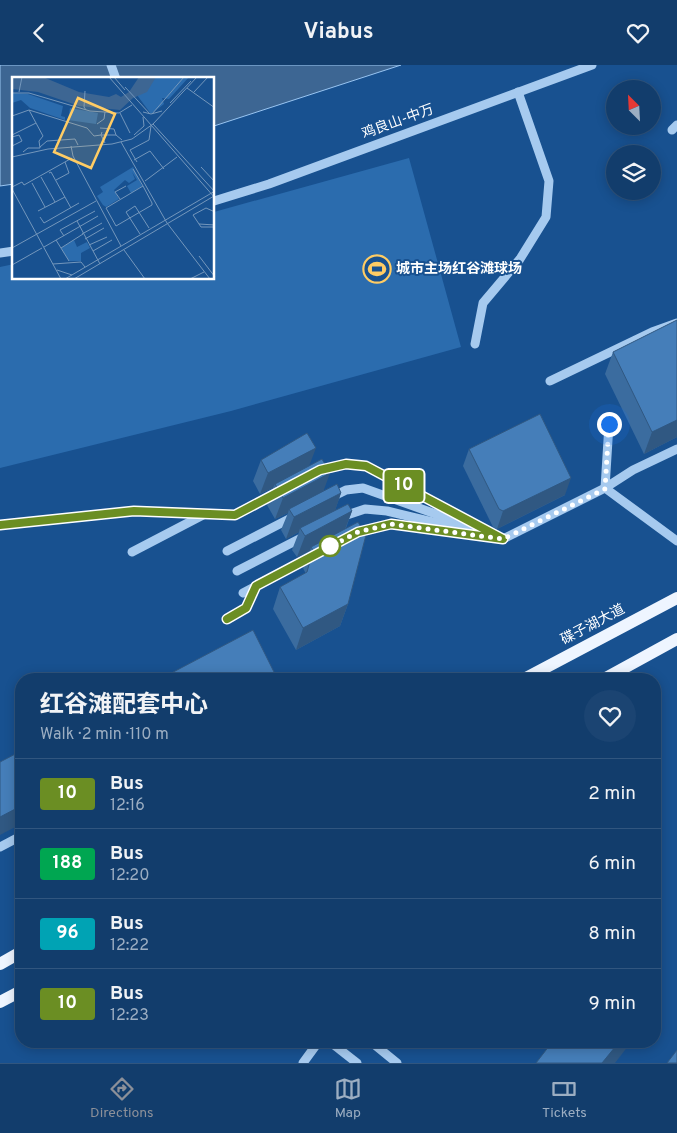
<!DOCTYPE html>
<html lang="en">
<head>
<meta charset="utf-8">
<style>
	:root { --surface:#123d6c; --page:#1b4472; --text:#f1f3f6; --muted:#9caec2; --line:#31567f; --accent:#8c9099 }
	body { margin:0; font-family:Overpass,"Noto Sans SC",sans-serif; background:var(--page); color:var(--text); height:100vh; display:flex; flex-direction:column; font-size:19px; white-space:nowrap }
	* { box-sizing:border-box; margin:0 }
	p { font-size:16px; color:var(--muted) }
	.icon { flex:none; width:28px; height:28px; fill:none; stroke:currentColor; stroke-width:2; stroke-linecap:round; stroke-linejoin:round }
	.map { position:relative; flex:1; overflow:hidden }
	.details { position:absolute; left:15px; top:608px; width:646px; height:375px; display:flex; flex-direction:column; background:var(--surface); border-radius:20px; box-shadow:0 2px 12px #0003,0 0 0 1px var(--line) }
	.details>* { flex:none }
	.badge { padding:0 10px; border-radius:4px; font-size:18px; line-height:32px }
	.needle { width:32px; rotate:336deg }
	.fabs { position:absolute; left:606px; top:15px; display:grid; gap:10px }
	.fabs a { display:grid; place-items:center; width:55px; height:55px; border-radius:50%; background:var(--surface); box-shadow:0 2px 12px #0003,0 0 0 1px var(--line); font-size:25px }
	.you { position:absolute; width:25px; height:25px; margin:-12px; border:4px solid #fff; border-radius:50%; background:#1a73e8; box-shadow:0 0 0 8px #1a73e833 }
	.map>.badge { position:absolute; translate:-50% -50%; box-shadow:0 0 0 2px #fff }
	.round { display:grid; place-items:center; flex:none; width:52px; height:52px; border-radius:26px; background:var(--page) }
	.overview { display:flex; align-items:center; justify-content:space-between; height:85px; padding:0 25px }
	h1 { font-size:24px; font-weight:700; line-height:38px }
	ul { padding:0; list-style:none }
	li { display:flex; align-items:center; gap:15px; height:70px; padding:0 25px; border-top:1px solid var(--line) }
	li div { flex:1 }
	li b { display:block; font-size:19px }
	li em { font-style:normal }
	li .badge { min-width:55px; font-weight:700; text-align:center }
	header { display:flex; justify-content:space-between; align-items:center; height:65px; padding:0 25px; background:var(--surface); font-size:22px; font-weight:700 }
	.tab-bar { display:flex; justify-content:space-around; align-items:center; height:70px; border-top:1px solid var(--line); background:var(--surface); font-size:14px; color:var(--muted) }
	.tab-bar a { display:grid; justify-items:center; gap:2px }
	.tab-bar .on { color:var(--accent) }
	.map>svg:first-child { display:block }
</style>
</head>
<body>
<header><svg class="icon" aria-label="back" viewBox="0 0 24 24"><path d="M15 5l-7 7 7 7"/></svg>Viabus<svg class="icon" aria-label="heart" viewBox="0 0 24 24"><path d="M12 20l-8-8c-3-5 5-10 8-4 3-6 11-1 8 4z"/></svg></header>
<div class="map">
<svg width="677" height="998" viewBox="0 0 677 998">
	<rect width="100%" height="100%" fill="#185190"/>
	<!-- green -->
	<path fill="#2b6cae" d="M 409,93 L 461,282 L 231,346 L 0,403 L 0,202 L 14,199 L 14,214 L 214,214 L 214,147 Z"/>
	<!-- water -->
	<path fill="#3d6693" stroke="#99c5f2" d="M 0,0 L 401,0 L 214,61 L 214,14 L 14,14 L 14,119 L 0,121 Z"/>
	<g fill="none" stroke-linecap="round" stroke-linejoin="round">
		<!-- minor -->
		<g stroke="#a6caef" stroke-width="9">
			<path d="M 111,0 L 116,14"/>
			<path d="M 672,65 L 677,60"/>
			<path d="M 214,136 L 269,119 L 592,0"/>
			<path d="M 0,188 L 14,186"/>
			<path d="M 475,279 L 483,238 L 520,194 L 546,152 L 549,116 L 518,27"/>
			<path d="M 550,316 L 652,267 L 677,258"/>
			<path d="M 609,359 L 605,423 L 633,405 L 677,384"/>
			<path d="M 316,407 L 346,399 L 366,401 L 503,474 L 605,423 L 677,476"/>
			<path d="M 332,432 L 346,425 L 363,423 L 472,462"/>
			<path d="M 341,452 L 365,444 L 387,446 L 491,471"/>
			<path d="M 0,460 L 134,446 L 235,450 L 280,426"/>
			<path d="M 353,469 L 391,459 L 456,467"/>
			<path d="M 227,486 L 293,452"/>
			<path d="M 132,487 L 203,450"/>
			<path d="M 237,506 L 305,471"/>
			<path d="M 243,528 L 316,489"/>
			<path d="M 227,554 L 246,543 L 256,521"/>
			<path d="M 0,782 L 21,771"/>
			<path d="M 329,976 L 357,998"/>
			<path d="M 370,976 L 397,998"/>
			<path d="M 303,998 L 319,976"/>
		</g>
		<!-- major -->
		<g stroke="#eef5ff" stroke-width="12">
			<path d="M 524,614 L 677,533"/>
			<path d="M 604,614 L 677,574"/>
			<path d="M 0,899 L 21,887"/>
			<path d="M 0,937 L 21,926"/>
		</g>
	</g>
	<!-- wall -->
	<g fill="#3b6c9f">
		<path d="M 613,287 L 677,372 L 644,389 L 605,309 Z"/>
		<path d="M 469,384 L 565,430 L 497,464 L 493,462 L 463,401 Z"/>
		<path d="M 261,395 L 309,400 L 324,426 L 341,428 L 335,445 L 352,446 L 346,463 L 348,539 L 340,561 L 296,585 L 273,544 L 280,522 L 305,509 L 305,507 L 303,503 L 310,486 L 297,492 L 292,485 L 299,467 L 286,474 L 281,465 L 288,448 L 275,454 L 267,440 L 273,423 L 260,429 L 253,416 Z"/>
	</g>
	<!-- shaded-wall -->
	<g fill="#305882">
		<path d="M 677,355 L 677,372 L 644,389 L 652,367 Z"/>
		<path d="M 316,383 L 308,404 L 275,419 L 273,423 L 260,429 L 268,408 Z"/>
		<path d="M 330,408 L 322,430 L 289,444 L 288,448 L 275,454 L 283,433 Z"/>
		<path d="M 571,413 L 565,430 L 497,464 L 503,446 Z"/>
		<path d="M 341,428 L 334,449 L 300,463 L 299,467 L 286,474 L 294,452 Z"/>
		<path d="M 352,446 L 344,467 L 311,482 L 310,486 L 297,492 L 305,471 Z"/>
		<path d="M 348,539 L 340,561 L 296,585 L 303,563 Z"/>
		<path d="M 275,609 L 273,614 L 266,614 Z"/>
		<path d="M 21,741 L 21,759 L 0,770 L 0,752 Z"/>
		<path d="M 662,924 L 655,943 L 655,933 Z"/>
		<path d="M 620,976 L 632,976 L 615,998 L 602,998 Z"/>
	</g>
	<!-- building -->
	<g fill="#457eb9" stroke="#305882">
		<path d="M 677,255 L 677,355 L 652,367 L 613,287 Z"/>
		<path d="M 540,349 L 571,413 L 503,446 L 499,444 L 469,384 Z"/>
		<path d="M 307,368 L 316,383 L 268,408 L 261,395 Z"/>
		<path d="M 322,394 L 330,408 L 283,433 L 275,419 Z"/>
		<path d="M 337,419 L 341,428 L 294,452 L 289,444 Z"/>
		<path d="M 348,439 L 352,446 L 305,471 L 300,463 Z"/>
		<path d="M 358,457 L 366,470 L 348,539 L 303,563 L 280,522 L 307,507 L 313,485 L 311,482 Z"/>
		<path d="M 253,565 L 275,609 L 266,614 L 160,614 Z"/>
		<path d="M 21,686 L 21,741 L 0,752 L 0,697 Z"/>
		<path d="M 655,918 L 662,924 L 655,933 Z"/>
		<path d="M 553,976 L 620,976 L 602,998 L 536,998 Z"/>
		<path d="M 677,985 L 677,998 L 667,998 Z"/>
	</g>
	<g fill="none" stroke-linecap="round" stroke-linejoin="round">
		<!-- line casing -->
		<g stroke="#fff" stroke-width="11">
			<path id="line" d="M 0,460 L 134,446 L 235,450 L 320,405 L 346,399 L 366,401 L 503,474 L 391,459 L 358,467 L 256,521 L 246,543 L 227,554"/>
		</g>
		<!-- line -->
		<use href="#line" stroke="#6b8e23" stroke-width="8"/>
		<!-- walk -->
		<path stroke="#fff" stroke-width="5" stroke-dasharray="0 9" d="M 330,481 L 324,485 L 358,467 L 391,459 L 503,474 L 605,424 L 609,359"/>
	</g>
	<!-- icons -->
	<defs>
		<g id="stadium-ring" transform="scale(1.4375)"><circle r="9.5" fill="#185190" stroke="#ffcc64" stroke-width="1.5"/><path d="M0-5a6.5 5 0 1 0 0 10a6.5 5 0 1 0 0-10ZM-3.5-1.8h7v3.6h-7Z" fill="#ffcc64"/></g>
	</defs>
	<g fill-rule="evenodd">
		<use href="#stadium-ring" x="377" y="204"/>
	</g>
	<!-- markers -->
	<circle fill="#fff" stroke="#6b8e23" stroke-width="2.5" cx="330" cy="481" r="10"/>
	<g text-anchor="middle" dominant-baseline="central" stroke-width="4" stroke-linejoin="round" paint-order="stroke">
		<!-- street labels -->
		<g font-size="14" fill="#fff" stroke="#185190">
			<text transform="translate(398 57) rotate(-20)">鸡良山-中万</text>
			<text transform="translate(593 560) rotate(-28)">碟子湖大道</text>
		</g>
		<!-- poi labels -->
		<g font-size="14" font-weight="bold" fill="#fff" stroke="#185190" text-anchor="start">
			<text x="396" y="204">城市主场红谷滩球场</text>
		</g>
	</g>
	<!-- overview -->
	<g transform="translate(12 12)">
		<rect width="202" height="202" fill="#185190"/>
		<path d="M 143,0 L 177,0 L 157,22 L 150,21 L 152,27 L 139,37 L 125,18 ZM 0,16 L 16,17 L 51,29 L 49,39 L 53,40 L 53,43 L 18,31 L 9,23 L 0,26 ZM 58,31 L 86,36 L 84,47 L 56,43 ZM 121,90 L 130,109 L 119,116 L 115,109 L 125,103 L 120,95 L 123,102 L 117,106 L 113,103 L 102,113 L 107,122 L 94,130 L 91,128 L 85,119 L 91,115 L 88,110 ZM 62,163 L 65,170 L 75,165 L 78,171 L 69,176 L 69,184 L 57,184 L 49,171 Z" fill="#2b6cae"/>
		<path d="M 0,0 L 31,0 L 67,15 L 97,20 L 104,17 L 109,20 L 117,15 L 127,0 L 144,0 L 135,15 L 121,21 L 108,33 L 67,29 L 26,15 L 0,12 Z" fill="#3d6693"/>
		<path fill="none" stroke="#7497bc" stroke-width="1" d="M 97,0 L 203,121M 102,0 L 113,13M 113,10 L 138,37M 175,11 L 203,31M 73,14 L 72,30 L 74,33M 7,15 L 10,0M 182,15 L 196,0M 0,16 L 17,16 L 78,34 L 107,36 L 120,28M 158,26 L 179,4M 17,33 L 75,51 L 82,59 L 89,58 L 93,66M 131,35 L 139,37 L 150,34M 108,36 L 118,56M 140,37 L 172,0M 0,39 L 17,33 L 31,59 L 27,64 L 28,71M 85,47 L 92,42 L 93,35M 141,47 L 203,115M 88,51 L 102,52 L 104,58M 90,55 L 89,58 L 104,58 L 110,63M 0,58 L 24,46M 122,58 L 132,49 L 131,40M 0,60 L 7,58 L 10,64 L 0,69M 109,65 L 155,146 L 198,202M 59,69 L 61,79 L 109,169M 28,70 L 35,64 L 63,62 L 66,68M 11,75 L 16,71 L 28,71M 0,80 L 36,72 L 100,67 L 120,62 L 141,47 L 185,0M 122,83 L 138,74 L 152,92M 125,85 L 118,73 L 137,63 L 139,49M 189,90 L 203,105M 121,92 L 131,109 L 140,126 L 140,128 L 104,149 L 94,131 L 131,109M 37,96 L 39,95 L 59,131M 29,100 L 43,125M 44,103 L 57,96 L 53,85M 133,104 L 165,80M 20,106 L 33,130M 0,110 L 10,105 L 12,108 L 60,81M 0,112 L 49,202M 108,122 L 103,115 L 114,109M 26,134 L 53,120M 203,135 L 194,131 L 181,138 L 189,150 L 203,150M 28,140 L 32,146 L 67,126M 65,144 L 88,187M 187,147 L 203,148M 70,157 L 90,146M 128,157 L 114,135 L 123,129 L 137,151M 52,159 L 48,153 L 83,134M 73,162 L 92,151M 44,163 L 57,184M 77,168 L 95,160M 32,170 L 86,139M 0,171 L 84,124M 49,171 L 71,157M 112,173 L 133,202M 81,174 L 100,163M 187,179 L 203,200M 41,187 L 69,185 L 73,190M 0,188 L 30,171M 45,193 L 60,198M 53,202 L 203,114M 62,202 L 202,119M 178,202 L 192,195"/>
		<path fill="#ffcc64" fill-opacity="0.15" stroke="#ffcc64" stroke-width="2.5" d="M 66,21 L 103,37 L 79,91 L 42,75 Z"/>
		<rect width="202" height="202" fill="none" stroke="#fff" stroke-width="2.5"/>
	</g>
</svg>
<div class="fabs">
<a><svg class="needle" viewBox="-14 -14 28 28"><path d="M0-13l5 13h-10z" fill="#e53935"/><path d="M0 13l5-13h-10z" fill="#9caec2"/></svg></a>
<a><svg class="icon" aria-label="layers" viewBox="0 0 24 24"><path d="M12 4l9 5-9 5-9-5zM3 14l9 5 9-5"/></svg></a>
</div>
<div class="you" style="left:609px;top:359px"></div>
<b class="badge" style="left:404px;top:421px;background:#6b8e23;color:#fff">10</b>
<section class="details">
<div class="overview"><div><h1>红谷滩配套中心</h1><p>Walk · 2 min · 110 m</p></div><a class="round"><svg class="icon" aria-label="heart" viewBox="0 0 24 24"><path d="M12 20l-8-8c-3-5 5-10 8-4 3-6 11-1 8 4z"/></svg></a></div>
<ul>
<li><span class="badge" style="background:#6b8e23;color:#fff">10</span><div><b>Bus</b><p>12:16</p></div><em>2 min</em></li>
<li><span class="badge" style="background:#00a651;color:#fff">188</span><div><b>Bus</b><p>12:20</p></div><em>6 min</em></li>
<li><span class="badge" style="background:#00a3b4;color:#fff">96</span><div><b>Bus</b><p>12:22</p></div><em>8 min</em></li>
<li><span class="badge" style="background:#6b8e23;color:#fff">10</span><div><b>Bus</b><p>12:23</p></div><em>9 min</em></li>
</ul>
</section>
</div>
<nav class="tab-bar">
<a class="on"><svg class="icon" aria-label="directions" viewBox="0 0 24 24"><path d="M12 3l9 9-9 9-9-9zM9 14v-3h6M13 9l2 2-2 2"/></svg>Directions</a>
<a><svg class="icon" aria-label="map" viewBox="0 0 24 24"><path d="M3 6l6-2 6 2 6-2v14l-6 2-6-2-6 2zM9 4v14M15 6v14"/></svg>Map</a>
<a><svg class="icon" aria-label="tickets" viewBox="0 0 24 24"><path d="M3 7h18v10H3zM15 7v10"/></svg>Tickets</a>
</nav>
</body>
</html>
